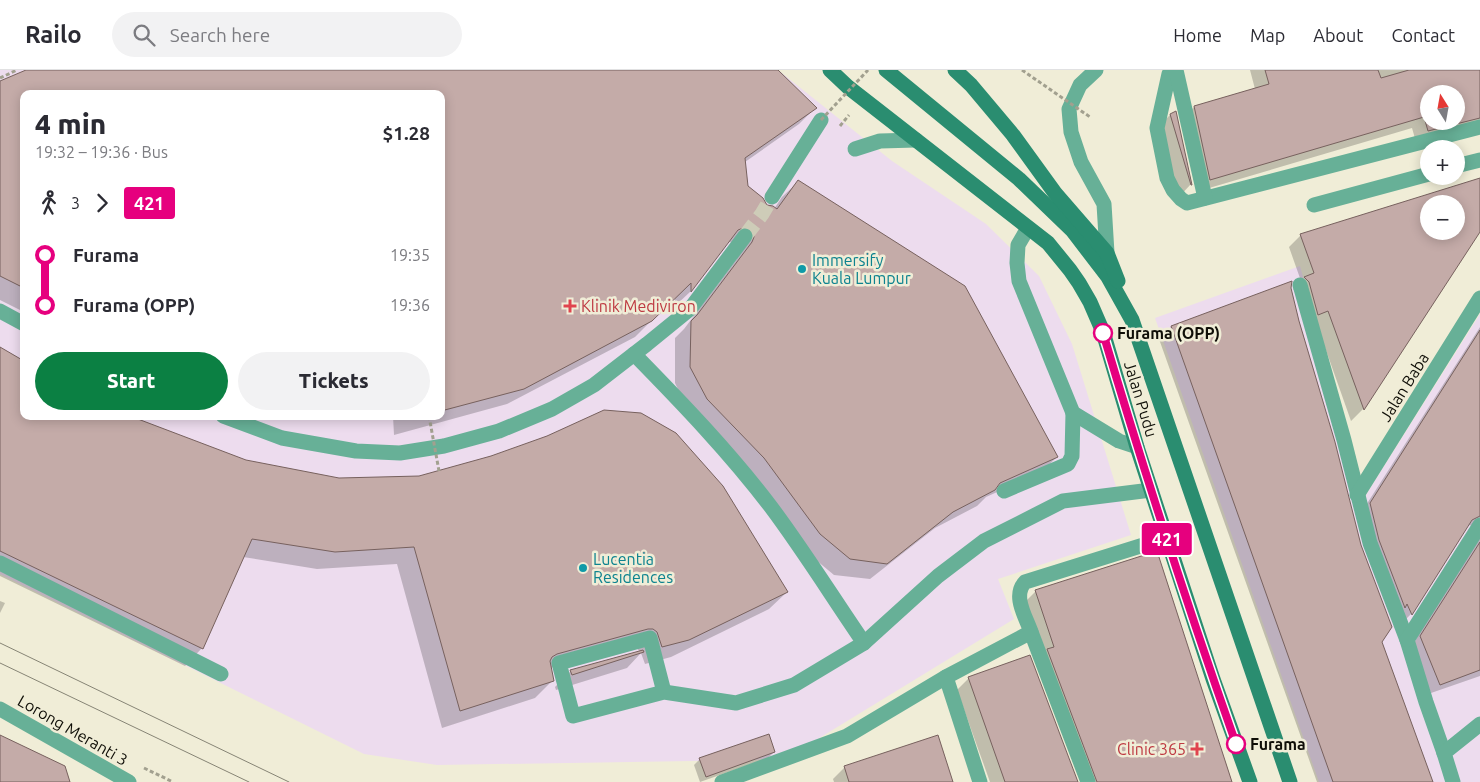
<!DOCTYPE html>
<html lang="en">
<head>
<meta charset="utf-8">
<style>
	:root { --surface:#fff; --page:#f2f2f3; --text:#2b2b33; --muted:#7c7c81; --line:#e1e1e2; --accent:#0b8043 }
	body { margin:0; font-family:Ubuntu,sans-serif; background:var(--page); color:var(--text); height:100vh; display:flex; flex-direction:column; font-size:19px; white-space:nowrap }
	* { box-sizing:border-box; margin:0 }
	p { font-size:16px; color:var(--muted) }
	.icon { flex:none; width:28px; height:28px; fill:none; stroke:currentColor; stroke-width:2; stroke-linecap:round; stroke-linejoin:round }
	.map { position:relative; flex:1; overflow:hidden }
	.side { position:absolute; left:20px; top:20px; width:425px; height:330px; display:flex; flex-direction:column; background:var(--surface); border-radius:10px; box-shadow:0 2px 12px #0003 }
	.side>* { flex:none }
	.badge { padding:0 10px; border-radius:4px; font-size:18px; line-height:32px }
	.needle { width:32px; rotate:349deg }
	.controls { position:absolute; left:1420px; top:15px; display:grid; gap:10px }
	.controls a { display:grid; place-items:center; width:45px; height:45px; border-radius:50%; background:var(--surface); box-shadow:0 2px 12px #0003; font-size:25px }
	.map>.badge { position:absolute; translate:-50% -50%; box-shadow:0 0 0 2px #fff }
	.legs { display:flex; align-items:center; gap:8px; height:55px; padding:0 15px; font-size:16px }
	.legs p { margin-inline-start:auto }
	.headline { display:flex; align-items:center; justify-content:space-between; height:85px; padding:0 15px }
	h1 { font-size:28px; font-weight:800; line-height:38px }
	.primary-button { display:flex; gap:10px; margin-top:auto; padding:10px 15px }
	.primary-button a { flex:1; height:58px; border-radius:30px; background:var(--accent); color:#fff; font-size:20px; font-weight:800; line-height:58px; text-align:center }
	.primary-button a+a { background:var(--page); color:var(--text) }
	ul { padding:0 15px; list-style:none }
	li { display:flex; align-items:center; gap:18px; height:50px; font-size:19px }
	li i { display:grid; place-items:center; width:8px; height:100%; margin:0 6px; background:currentColor }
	li i::after { content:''; width:12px; height:12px; margin:-6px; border:4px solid; border-radius:50%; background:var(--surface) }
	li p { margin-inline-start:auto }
	li:first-child i { background:linear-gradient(#0000 50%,currentColor 0) }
	li:last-child i { background:linear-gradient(currentColor 50%,#0000 0) }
	header { display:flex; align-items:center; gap:30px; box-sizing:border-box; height:70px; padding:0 25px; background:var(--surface); border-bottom:1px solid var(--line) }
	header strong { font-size:24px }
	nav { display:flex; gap:28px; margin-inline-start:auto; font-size:18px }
	.search { width:350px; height:45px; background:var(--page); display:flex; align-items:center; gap:12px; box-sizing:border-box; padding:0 18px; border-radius:28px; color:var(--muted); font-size:19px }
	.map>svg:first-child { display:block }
</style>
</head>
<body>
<header>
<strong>Railo</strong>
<div class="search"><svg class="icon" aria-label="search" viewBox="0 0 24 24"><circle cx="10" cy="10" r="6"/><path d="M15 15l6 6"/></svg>Search here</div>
<nav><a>Home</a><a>Map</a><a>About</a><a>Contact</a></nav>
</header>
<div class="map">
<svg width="1480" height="712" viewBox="0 0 1480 712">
	<rect width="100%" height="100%" fill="#f0edd7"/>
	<!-- commercial -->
	<g fill="#eddcee" fill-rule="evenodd">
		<path d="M 0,0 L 778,0 L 892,91 L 986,154 L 1039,206 L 1072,274 L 1131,465 L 998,509 L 1014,549 L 803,678 L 784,687 L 753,690 L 437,695 L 364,684 L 0,504 ZM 24,24 L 441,24 L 441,346 L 24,346 Z"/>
		<path d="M 1300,196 L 1364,428 L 1480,244 L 1480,712 L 1319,712 L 1155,248 Z"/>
	</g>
	<!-- shadow -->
	<g fill="#0003" fill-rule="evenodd">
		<path d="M 30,0 L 776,0 L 815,38 L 799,54 L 745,92 L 747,116 L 766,136 L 774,139 L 782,127 L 799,111 L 1057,387 L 1040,403 L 986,427 L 977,436 L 935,458 L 870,509 L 834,505 L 804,480 L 691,346 L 675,313 L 675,268 L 684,259 L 737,189 L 735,175 L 730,172 L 727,173 L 690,222 L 675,236 L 675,227 L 635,267 L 507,334 L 394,365 L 393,346 L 441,346 L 441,24 L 24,24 L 24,242 L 0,230 L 0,12 Z"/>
		<path d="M 1250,0 L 1480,0 L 1480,60 L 1416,72 L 1412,58 L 1199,121 L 1182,49 L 1194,37 L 1255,19 ZM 1429,24 L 1456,24 L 1456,51 L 1429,51 Z"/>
		<path d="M 1171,44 L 1191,114 L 1179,127 L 1159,56 Z"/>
		<path d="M 1480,109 L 1480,160 L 1363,339 L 1351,351 L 1316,252 L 1293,219 L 1301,211 L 1289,177 L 1301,165 ZM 1429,134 L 1456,134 L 1456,161 L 1429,161 Z"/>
		<path d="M 1289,215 L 1360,476 L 1381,572 L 1431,712 L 1317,712 L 1159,269 L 1171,257 Z"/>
		<path d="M 1480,257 L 1480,606 L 1431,623 L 1412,577 L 1475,456 L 1467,455 L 1411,544 L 1402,553 L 1361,443 Z"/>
		<path d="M 0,279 L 24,346 L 246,391 L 787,522 L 769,539 L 671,587 L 645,594 L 641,583 L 627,598 L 556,620 L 555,617 L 571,601 L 640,582 L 635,576 L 630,576 L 550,598 L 553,610 L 535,628 L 442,658 L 397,494 L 317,499 L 243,487 L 202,578 L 185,596 L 0,506 Z"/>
		<path d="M 1036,521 L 1231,712 L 1082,712 L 1024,533 Z"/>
		<path d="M 0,531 L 5,533 L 0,543 Z"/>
		<path d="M 969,608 L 1077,712 L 990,712 L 957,620 Z"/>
		<path d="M 774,682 L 768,688 L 700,712 L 694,695 L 700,689 Z"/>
		<path d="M 845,697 L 952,712 L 834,712 L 833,709 Z"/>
	</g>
	<!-- building -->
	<g fill="#c4aba8" stroke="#77615e" fill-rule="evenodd">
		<path d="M 26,0 L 778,0 L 817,38 L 745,88 L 748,116 L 763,128 L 767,135 L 773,136 L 777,139 L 798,110 L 965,216 L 1058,387 L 1000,413 L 995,420 L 953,442 L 887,494 L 850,489 L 820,464 L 764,388 L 707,329 L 690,297 L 691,251 L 697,245 L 752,172 L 754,167 L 753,162 L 746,157 L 738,160 L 691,222 L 691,213 L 652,251 L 524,319 L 441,341 L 441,24 L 24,24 L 24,218 L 0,206 L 0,11 Z"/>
		<path d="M 1265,0 L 1378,0 L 1381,8 L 1409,0 L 1480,0 L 1480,48 L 1428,61 L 1424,47 L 1210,110 L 1194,36 L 1269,14 ZM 1429,24 L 1456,24 L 1456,51 L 1429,51 Z"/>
		<path d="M 1176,41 L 1192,115 L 1191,115 L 1170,44 Z"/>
		<path d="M 1480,108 L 1480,162 L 1364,340 L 1328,241 L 1318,245 L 1309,212 L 1304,207 L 1314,203 L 1300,164 ZM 1429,134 L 1456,134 L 1456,161 L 1429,161 Z"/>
		<path d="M 1292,211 L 1291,218 L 1299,251 L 1335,372 L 1361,475 L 1392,557 L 1382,572 L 1433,712 L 1333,712 L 1171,256 Z"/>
		<path d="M 1480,260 L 1480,446 L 1472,450 L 1412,545 L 1407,534 L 1405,538 L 1379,470 L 1370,433 Z"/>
		<path d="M 0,277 L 24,291 L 24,346 L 130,346 L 246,390 L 339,408 L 419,406 L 491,386 L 547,366 L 604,340 L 641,343 L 676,363 L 723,416 L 788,522 L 689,570 L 662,577 L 657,562 L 653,559 L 648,559 L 557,584 L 552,587 L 550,591 L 554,611 L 460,641 L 414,477 L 335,482 L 252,469 L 203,579 L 0,481 Z"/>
		<path d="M 1480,472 L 1480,600 L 1440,615 L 1420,566 Z"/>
		<path d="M 1157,481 L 1232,712 L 1097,712 L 1047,579 L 1054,577 L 1035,520 Z"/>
		<path d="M 643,580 L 644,582 L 572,605 L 570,600 Z"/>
		<path d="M 1030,585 L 1078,712 L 1005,712 L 968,607 Z"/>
		<path d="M 769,664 L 775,682 L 706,707 L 699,688 Z"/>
		<path d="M 0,665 L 65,696 L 70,712 L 0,712 Z"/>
		<path d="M 938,665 L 953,712 L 849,712 L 844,696 Z"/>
	</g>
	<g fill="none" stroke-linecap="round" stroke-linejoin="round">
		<!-- pedestrian-tunnel -->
		<path stroke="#ceccb8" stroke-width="15" stroke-dasharray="15 8" stroke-linecap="butt" d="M 745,166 L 762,144 L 772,127"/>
		<!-- path -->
		<g stroke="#a2a08f" stroke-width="3" stroke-dasharray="4 2.5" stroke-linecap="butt">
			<path d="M 0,8 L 17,0"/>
			<path d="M 840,56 L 849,45"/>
			<path d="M 144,698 L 171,711"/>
		</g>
		<!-- service -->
		<g stroke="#67b097" stroke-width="15">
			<path d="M 1171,0 L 1169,4 L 1157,58 L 1167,108 L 1173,120 L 1181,129 L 1187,133 L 1480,57"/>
			<path d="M 1176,0 L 1205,128"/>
			<path d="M 855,79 L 880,71 L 916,70"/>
			<path d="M 1456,96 L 1480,90"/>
			<path d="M 1314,135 L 1429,104"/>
			<path d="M 1028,158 L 1018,175 L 1017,193 L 1019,211 L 1073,343 L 1119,371 L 1137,377"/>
			<path d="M 1300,215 L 1344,370 L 1370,473 L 1407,570 L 1426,632 L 1444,683"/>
			<path d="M 634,284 C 682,333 730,383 771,437 C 804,481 833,528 864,573"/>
			<path d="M 1004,421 L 1068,394 L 1072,386 L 1073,343"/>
			<path d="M 0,493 L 221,604"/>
			<path d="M 1031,562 L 1088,712"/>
			<path d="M 1407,570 L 1480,455"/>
			<path d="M 664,622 L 650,568 L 559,593 L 573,646 L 664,622 L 736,633 L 794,615 L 864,573 L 938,506 L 984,471 L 1063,431 L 1151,420"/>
			<path d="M 722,712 L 847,666 L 946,607"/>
		</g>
		<!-- pedestrian -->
		<g stroke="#67b097" stroke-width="15">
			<path d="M 772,127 L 821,50"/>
			<path d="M 0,241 L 24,254"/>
			<path d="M 223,346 L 282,368 L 356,381 L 400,383 L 444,376 L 499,361 L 552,339 L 594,315 L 647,274 L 690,239 L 745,166"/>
		</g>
		<!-- minor -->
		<g stroke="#67b097" stroke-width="15">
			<path d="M 1357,425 L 1480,228"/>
			<path d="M 0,639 L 129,712"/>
			<path d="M 980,712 L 946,607 L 1031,562 C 1026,547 1012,526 1025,512 L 1166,468"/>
			<path d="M 1453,712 L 1444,683 L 1480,654"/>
		</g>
		<!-- tertiary -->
		<path stroke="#67b097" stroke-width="15" d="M 1096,0 L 1080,15 L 1069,39 L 1071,62 L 1081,92 L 1104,134 L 1107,183"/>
		<!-- secondary -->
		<g stroke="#2a8d70" stroke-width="15">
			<path d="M 830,0 L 848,17 L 1048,173 L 1070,200 L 1079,213 L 1090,232 L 1103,262 L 1137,377 L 1213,609 L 1250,712"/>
			<path d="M 886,0 L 1019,109 L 1072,160 L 1108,207 L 1132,250 L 1290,712"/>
			<path d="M 955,0 L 971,15 L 1013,65 L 1055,123 L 1107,183 L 1118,211"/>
		</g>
		<!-- tram -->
		<g stroke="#868475" stroke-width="1">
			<path d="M 0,573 L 289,712"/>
			<path d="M 0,593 L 249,712"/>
		</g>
		<!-- path-bridge -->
		<g stroke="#a2a08f" stroke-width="3" stroke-dasharray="4 2.5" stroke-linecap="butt">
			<path d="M 1022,0 L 1090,47"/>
			<path d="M 821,50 L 868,0"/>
			<path d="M 429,346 L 439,401"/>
		</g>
	</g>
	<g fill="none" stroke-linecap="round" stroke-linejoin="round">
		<!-- line-1 casing -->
		<g stroke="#fff" stroke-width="11">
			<path id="line-1" d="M 1103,263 C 1144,401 1188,538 1236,674"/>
		</g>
		<!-- line-1 -->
		<use href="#line-1" stroke="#e6007e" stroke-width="8"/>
	</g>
	<!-- markers -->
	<g fill="#0f9aa8" stroke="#f0edd7" stroke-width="2">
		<circle cx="802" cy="199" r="5"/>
		<circle cx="583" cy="498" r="5"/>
	</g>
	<g fill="#e0444e" stroke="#f0edd7" stroke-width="2">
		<path d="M567.5 228.5h5v5h5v5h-5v5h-5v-5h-5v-5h5z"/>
		<path d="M1194.5 671.5h5v5h5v5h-5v5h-5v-5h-5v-5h5z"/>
	</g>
	<g fill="#fff" stroke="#e6007e" stroke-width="2.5">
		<circle cx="1103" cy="263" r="9"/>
		<circle cx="1236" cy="674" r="9"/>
	</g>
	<g text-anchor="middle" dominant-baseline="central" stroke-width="5" stroke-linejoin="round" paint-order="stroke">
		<!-- culture labels -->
		<g font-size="16" fill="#0d838f" stroke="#f0edd7" text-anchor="start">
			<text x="812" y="190">Immersify<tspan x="812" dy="18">Kuala Lumpur</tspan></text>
			<text x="593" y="489">Lucentia<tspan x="593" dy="18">Residences</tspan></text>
		</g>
		<!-- health labels -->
		<g font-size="16" fill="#be3a42" stroke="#f0edd7" text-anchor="start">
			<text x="581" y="236">Klinik Mediviron</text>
			<text x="1186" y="679" text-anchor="end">Clinic 365</text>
		</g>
		<!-- stop labels -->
		<g font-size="16" font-weight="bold" fill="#0f0e07" stroke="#f0edd7" text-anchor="start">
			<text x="1117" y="263">Furama (OPP)</text>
			<text x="1250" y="674">Furama</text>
		</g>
		<!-- street labels -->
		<g font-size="16" fill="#0f0e07" stroke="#f0edd7">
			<text transform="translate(1404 317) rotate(-58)">Jalan Baba</text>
			<text transform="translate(1141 329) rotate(73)">Jalan Pudu</text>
			<text transform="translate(73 660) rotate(30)">Lorong Meranti 3</text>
		</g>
	</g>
</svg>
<div class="controls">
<a><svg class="needle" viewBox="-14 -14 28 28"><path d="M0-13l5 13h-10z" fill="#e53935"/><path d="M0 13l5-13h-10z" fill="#7c7c81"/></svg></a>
<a>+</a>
<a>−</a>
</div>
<b class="badge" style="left:1167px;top:469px;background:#e6007e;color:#fff">421</b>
<section class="side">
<div class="headline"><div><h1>4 min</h1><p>19:32 – 19:36 · Bus</p></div><b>$1.28</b></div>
<div class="legs"><svg class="icon" aria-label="walk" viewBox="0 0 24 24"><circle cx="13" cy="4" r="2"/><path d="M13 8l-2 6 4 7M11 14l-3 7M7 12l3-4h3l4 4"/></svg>3<svg class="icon" aria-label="forward" viewBox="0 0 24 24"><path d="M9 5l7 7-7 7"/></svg><b class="badge" style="background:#e6007e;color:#fff">421</b></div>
<ul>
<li><i style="color:#e6007e"></i><b>Furama</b><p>19:35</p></li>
<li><i style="color:#e6007e"></i><b>Furama (OPP)</b><p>19:36</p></li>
</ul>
<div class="primary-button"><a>Start</a><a>Tickets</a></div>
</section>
</div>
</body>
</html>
